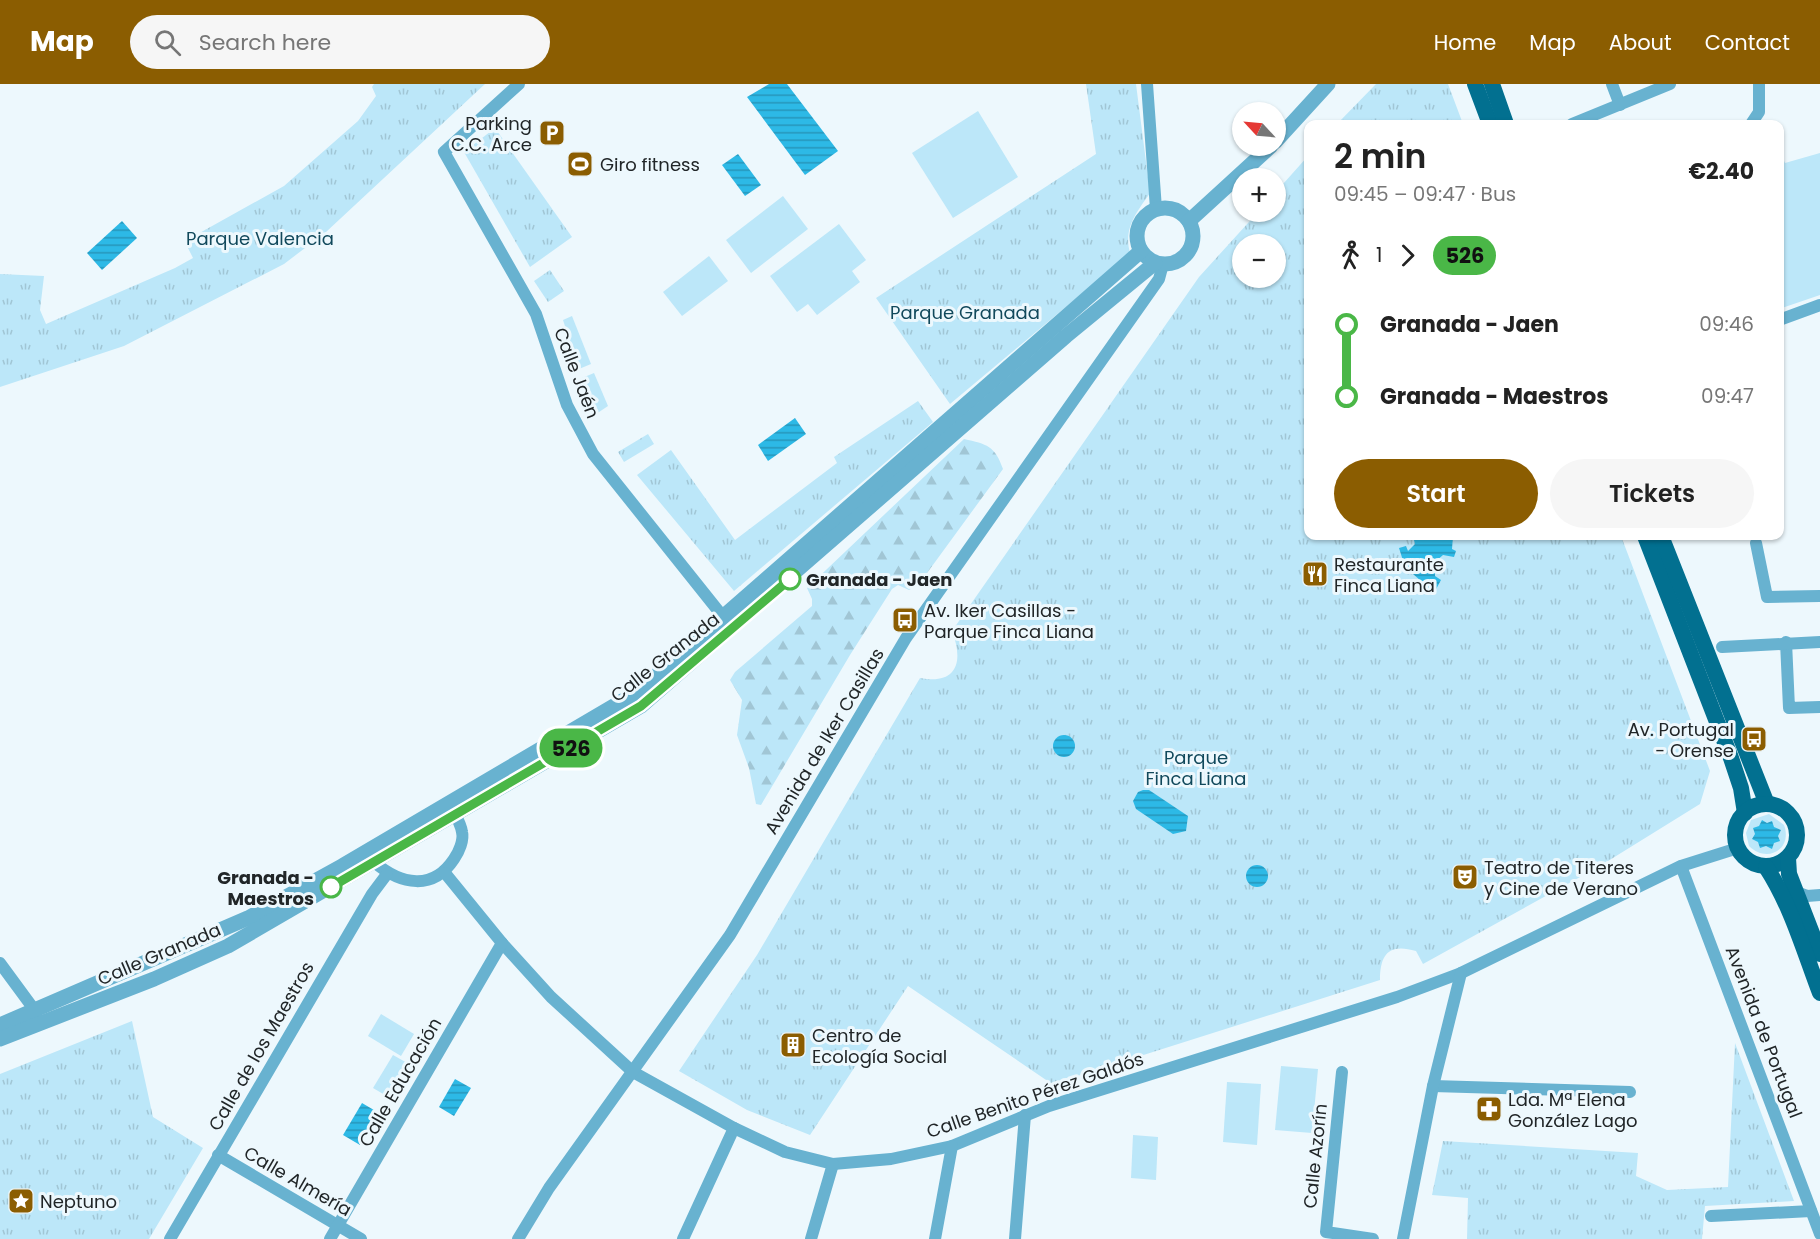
<!DOCTYPE html>
<html lang="en">
<head>
<meta charset="utf-8">
<style>
	:root { --surface:#fff; --page:#f6f6f6; --text:#222; --muted:#767676; --accent:#8b5d01 }
	body { margin:0; font-family:Poppins,sans-serif; background:var(--page); color:var(--text); height:100vh; display:flex; flex-direction:column; font-size:22px; white-space:nowrap }
	* { box-sizing:border-box; margin:0 }
	p { font-size:20px; color:var(--muted) }
	.icon { flex:none; width:33px; height:33px; fill:none; stroke:currentColor; stroke-width:2; stroke-linecap:round; stroke-linejoin:round }
	.map { position:relative; flex:1; overflow:hidden }
	.drawer { position:absolute; left:1304px; top:36px; width:480px; height:420px; display:flex; flex-direction:column; background:var(--surface); border-radius:12px; box-shadow:0 2px 4px #0004 }
	.drawer>* { flex:none }
	.badge { padding:0 12px; border-radius:20px; font-size:21px; line-height:39px }
	.needle { width:39px; rotate:296deg }
	.buttons { position:absolute; left:1232px; top:18px; display:grid; gap:12px }
	.buttons a { display:grid; place-items:center; width:54px; height:54px; border-radius:50%; background:var(--surface); box-shadow:0 2px 4px #0004; font-size:30px }
	.map>.badge { position:absolute; translate:-50% -50%; box-shadow:0 0 0 3px #fff }
	.legs { display:flex; align-items:center; gap:9px; height:66px; padding:0 30px; font-size:20px }
	.legs p { margin-inline-start:auto }
	.headline { display:flex; align-items:center; justify-content:space-between; height:102px; padding:0 30px }
	h1 { font-size:33px; font-weight:600; line-height:45px }
	.action { display:flex; gap:12px; margin-top:auto; padding:12px 30px }
	.action a { flex:1; height:69px; border-radius:36px; background:var(--accent); color:#fff; font-size:24px; font-weight:600; line-height:69px; text-align:center }
	.action a+a { background:var(--page); color:var(--text) }
	ul { padding:0 30px; list-style:none }
	li { display:flex; align-items:center; gap:21px; height:72px; font-size:22px }
	li i { display:grid; place-items:center; width:9px; height:100%; margin:0 8px; background:currentColor }
	li i::after { content:''; width:15px; height:15px; margin:-8px; border:4px solid; border-radius:50%; background:var(--surface) }
	li p { margin-inline-start:auto }
	li:first-child i { background:linear-gradient(#0000 50%,currentColor 0) }
	li:last-child i { background:linear-gradient(currentColor 50%,#0000 0) }
	header { display:flex; align-items:center; gap:36px; box-sizing:border-box; height:84px; padding:0 30px; background:var(--accent); color:#fff }
	header strong { font-size:28px }
	nav { display:flex; gap:33px; margin-inline-start:auto; font-size:21px }
	.search { width:420px; height:54px; background:var(--page); display:flex; align-items:center; gap:15px; box-sizing:border-box; padding:0 21px; border-radius:33px; color:var(--muted); font-size:22px }
	.map>svg:first-child { display:block }
</style>
</head>
<body>
<header>
<strong>Map</strong>
<div class="search"><svg class="icon" aria-label="search" viewBox="0 0 24 24"><circle cx="10" cy="10" r="6"/><path d="M15 15l6 6"/></svg>Search here</div>
<nav><a>Home</a><a>Map</a><a>About</a><a>Contact</a></nav>
</header>
<div class="map">
<svg width="1820" height="1155" viewBox="0 0 1820 1155">
	<defs>
		<pattern id="forest-firs" width="22" height="20" patternUnits="userSpaceOnUse" patternTransform="scale(1.5)"><rect width="22" height="20" fill="#bce7f9"/><path d="M5 1l3.5 6h-7zM16 11l3.5 6h-7z" fill="#a1c6d5"/></pattern>
		<pattern id="park-tufts" width="24" height="20" patternUnits="userSpaceOnUse" patternTransform="scale(1.5)"><rect width="24" height="20" fill="#bce7f9"/><path d="M3 7l-1-3M5 7V3M7 7l1-3M15 17l-1-3M17 17v-4M19 17l1-3" fill="none" stroke="#a1c6d5"/></pattern>
		<pattern id="water-rules" width="6" height="5" patternUnits="userSpaceOnUse" patternTransform="scale(1.5)"><rect width="6" height="5" fill="#2db9e6"/><path d="M0 2.5h6" fill="none" stroke="#2696ba"/></pattern>
	</defs>
	<rect width="100%" height="100%" fill="#edf8fd"/>
	<!-- grass -->
	<g fill="#bce7f9">
		<path d="M 978,27 L 1018,93 L 953,134 L 912,69 Z"/>
		<path d="M 1779,66 L 1785,79 L 1820,69 L 1820,211 L 1779,225 L 1779,97 L 1781,96 Z"/>
		<path d="M 783,112 L 808,145 L 751,189 L 726,156 Z"/>
		<path d="M 839,140 L 866,176 L 852,187 L 860,198 L 817,231 L 808,220 L 797,228 L 770,192 Z"/>
		<path d="M 709,172 L 728,197 L 682,232 L 663,208 Z"/>
		<path d="M 572,232 L 591,280 L 579,285 L 563,236 Z"/>
		<path d="M 594,289 L 608,322 L 596,330 L 582,294 Z"/>
		<path d="M 1769,730 L 1784,741 C 1793,765 1767,780 1749,762 L 1746,749 L 1751,736 Z"/>
		<path d="M 381,930 L 414,950 L 401,972 L 368,952 Z"/>
		<path d="M 393,971 L 409,980 L 390,1014 L 373,1004 Z"/>
		<path d="M 1281,982 L 1318,985 L 1312,1049 L 1275,1046 Z"/>
		<path d="M 1227,998 L 1261,1000 L 1257,1061 L 1223,1058 Z"/>
		<path d="M 1133,1051 L 1158,1053 L 1156,1096 L 1131,1094 Z"/>
	</g>
	<!-- forest -->
	<path fill="url(#forest-firs)" d="M 964,355 C 987,360 995,362 1003,385 L 919,500 L 909,506 L 898,501 L 892,505 L 850,571 L 761,721 L 756,720 L 749,684 L 737,651 L 742,616 L 730,596 L 735,588 L 812,522 L 812,515 L 807,504 Z"/>
	<!-- park -->
	<g fill="url(#park-tufts)" fill-rule="evenodd">
		<path d="M 374,0 L 485,0 L 326,148 L 284,180 L 124,262 L 0,303 L 0,190 L 44,192 L 40,226 L 46,240 L 175,184 L 193,174 L 187,162 L 196,151 L 284,102 L 358,37 L 376,12 L 372,3 Z"/>
		<path d="M 1086,0 L 1136,0 L 1150,109 C 1137,128 1123,144 1130,169 L 950,320 L 876,214 L 1096,70 Z"/>
		<path d="M 1376,0 L 1448,0 L 1463,40 L 1337,40 Z"/>
		<path d="M 495,44 L 572,153 L 530,183 L 464,68 Z"/>
		<path d="M 1308,72 L 1308,452 L 1621,452 L 1710,687 L 1700,720 L 1600,782 L 1423,880 L 1416,867 C 1389,859 1380,870 1380,896 L 1052,1000 L 908,902 L 810,1051 L 747,1026 L 679,987 L 757,871 L 920,594 C 957,601 964,578 952,547 L 1199,193 L 1258,128 L 1275,128 L 1275,109 ZM 1242,160 L 1275,160 L 1275,194 L 1242,194 Z"/>
		<path d="M 550,186 L 564,207 L 548,218 L 534,197 Z"/>
		<path d="M 918,317 L 933,338 L 734,507 L 637,391 L 671,366 L 735,456 L 837,379 L 834,373 Z"/>
		<path d="M 648,350 L 654,360 L 624,378 L 618,368 Z"/>
		<path d="M 132,937 L 153,1033 L 203,1064 L 149,1155 L 0,1155 L 0,990 Z"/>
		<path d="M 1735,959 L 1794,1117 L 1705,1122 L 1702,1155 L 1467,1155 L 1468,1114 L 1432,1111 L 1443,1057 L 1638,1069 L 1636,1092 L 1667,1106 L 1728,1103 Z"/>
	</g>
	<!-- water -->
	<g fill="url(#water-rules)">
		<path d="M 769,0 L 787,0 L 838,67 L 805,91 L 747,13 Z"/>
		<path d="M 738,70 L 761,101 L 745,112 L 722,81 Z"/>
		<path d="M 122,137 L 137,154 L 102,186 L 87,169 Z"/>
		<path d="M 795,334 L 806,350 L 768,377 L 758,361 Z"/>
		<path d="M 1413,452 L 1453,452 L 1452,465 L 1456,467 L 1454,473 L 1443,471 L 1435,478 L 1435,492 L 1441,496 L 1433,511 L 1427,508 L 1429,504 L 1405,483 L 1399,464 L 1406,462 L 1408,467 L 1415,460 Z"/>
		<circle cx="1064" cy="662" r="11"/>
		<path d="M 1143,706 L 1149,706 L 1188,732 L 1186,747 L 1173,750 L 1136,725 L 1133,717 L 1138,708 Z"/>
		<path d="M 1762,736 L 1767,739 L 1772,737 L 1774,743 L 1781,746 L 1778,752 L 1780,757 L 1774,759 L 1772,765 L 1766,762 L 1760,764 L 1758,758 L 1752,755 L 1755,750 L 1753,744 L 1759,742 Z"/>
		<circle cx="1257" cy="792" r="11"/>
		<path d="M 455,995 L 471,1004 L 454,1032 L 439,1023 Z"/>
		<path d="M 362,1019 L 379,1029 L 360,1061 L 343,1051 Z"/>
	</g>
	<g fill="none" stroke-linecap="round" stroke-linejoin="round">
		<!-- minor -->
		<g stroke="#68b2d0" stroke-width="12">
			<path d="M 519,0 L 444,68 L 536,230 L 567,321 L 593,370 L 724,534"/>
			<path d="M 1147,0 L 1156,125"/>
			<path d="M 1612,0 L 1620,21"/>
			<path d="M 1572,40 L 1670,0"/>
			<path d="M 1751,40 L 1759,28 L 1759,0"/>
			<path d="M 1779,236 L 1820,221"/>
			<path d="M 1756,459 L 1767,513 L 1820,512"/>
			<path d="M 1786,558 L 1789,624 L 1820,623"/>
			<path d="M 1722,563 L 1820,558"/>
			<path d="M 374,778 C 401,801 433,807 454,775 C 459,768 464,756 462,748 C 461,740 455,730 451,722"/>
			<path d="M 1681,782 L 1820,1150"/>
			<path d="M 445,789 L 502,859 L 551,913 L 633,988 L 734,1044 L 785,1068 L 833,1080 L 891,1075 L 952,1062 L 1049,1022 L 1397,913 L 1461,889 L 1681,782 L 1738,764"/>
			<path d="M 1796,808 L 1807,812 L 1820,811"/>
			<path d="M 0,879 L 36,928"/>
			<path d="M 1342,988 L 1326,1148 L 1373,1155"/>
			<path d="M 1433,1002 L 1630,1008"/>
			<path d="M 218,1071 L 361,1155"/>
			<path d="M 1711,1132 L 1811,1127"/>
			<path d="M 170,1155 L 372,810 L 387,790"/>
			<path d="M 330,1155 L 502,859"/>
			<path d="M 518,1155 L 549,1104 L 730,851 L 906,554 L 1159,195 L 1163,180"/>
			<path d="M 683,1155 L 734,1044"/>
			<path d="M 811,1155 L 833,1080"/>
			<path d="M 935,1155 L 952,1062"/>
			<path d="M 1015,1155 L 1025,1031"/>
			<path d="M 1403,1155 L 1433,1002 L 1461,889"/>
		</g>
		<!-- tertiary -->
		<g stroke="#68b2d0" stroke-width="15">
			<path d="M 1275,58 L 1328,0"/>
			<circle cx="1165" cy="152" r="28"/>
			<path d="M 1189,137 L 1271,62"/>
			<path d="M 0,941 L 248,834 L 342,782 L 636,609 L 1141,167"/>
			<path d="M 0,955 L 154,895 L 228,862 L 641,622 L 1066,252 L 1155,179"/>
		</g>
		<!-- primary -->
		<g stroke="#027090" stroke-width="16">
			<path d="M 1475,0 L 1490,40"/>
			<path d="M 1492,0 L 1506,40"/>
			<path d="M 1645,452 L 1731,674 L 1741,704 L 1745,729"/>
			<path d="M 1661,452 L 1767,720"/>
			<circle cx="1766" cy="751" r="31"/>
			<path d="M 1788,774 L 1789,790 L 1820,870"/>
			<path d="M 1766,783 C 1791,821 1804,867 1820,909"/>
		</g>
	</g>
	<g fill="none" stroke-linecap="round" stroke-linejoin="round">
		<!-- line-1 casing -->
		<g stroke="#fff" stroke-width="14">
			<path id="line-1" d="M 331,803 L 641,622 L 790,495"/>
		</g>
		<!-- line-1 -->
		<use href="#line-1" stroke="#4ab747" stroke-width="9"/>
	</g>
	<!-- icons -->
	<defs>
		<g id="parking-square" transform="scale(1.35)"><rect x="-9" y="-9" width="18" height="18" rx="4" fill="#8b5d01" stroke="#edf8fd"/><path d="M-3.5-5.5H1a3.5 3.5 0 0 1 0 7H-1V5.5H-3.5ZM-1-3.4V-.6H.8a1.4 1.4 0 0 0 0-2.8Z" fill="#fff"/></g>
		<g id="stadium-square" transform="scale(1.35)"><rect x="-9" y="-9" width="18" height="18" rx="4" fill="#8b5d01" stroke="#edf8fd"/><path d="M0-5a6.5 5 0 1 0 0 10a6.5 5 0 1 0 0-10ZM-3.5-1.8h7v3.6h-7Z" fill="#fff"/></g>
		<g id="restaurant-square" transform="scale(1.35)"><rect x="-9" y="-9" width="18" height="18" rx="4" fill="#8b5d01" stroke="#edf8fd"/><path d="M-5-6h1v4h1v-4h1v4h1v-4h1v5L-1.5 .5V6h-2V.5L-5-1ZM5-6V6H3V1.5H1.5Q1.5-4 5-6Z" fill="#fff"/></g>
		<g id="bus-square" transform="scale(1.35)"><rect x="-9" y="-9" width="18" height="18" rx="4" fill="#8b5d01" stroke="#edf8fd"/><path d="M-5-6H5V4H4V6H2V4H-2V6H-4V4H-5ZM-3.5-4V0h7V-4ZM-3.5 1.2v1.5H-2V1.2ZM2 1.2v1.5H3.5V1.2Z" fill="#fff"/></g>
		<g id="theatre-square" transform="scale(1.35)"><rect x="-9" y="-9" width="18" height="18" rx="4" fill="#8b5d01" stroke="#edf8fd"/><path d="M-5-5.5Q0-4 5-5.5V0Q5 5 0 6Q-5 5-5 0ZM-3.3-2.5H-1v1.5H-3.3ZM1-2.5H3.3v1.5H1ZM-2.8 1Q0 5.5 2.8 1Z" fill="#fff"/></g>
		<g id="building-square" transform="scale(1.35)"><rect x="-9" y="-9" width="18" height="18" rx="4" fill="#8b5d01" stroke="#edf8fd"/><path d="M-4-6H4V6H1V3H-1V6H-4ZM-2.5-4.3h1.7v1.8h-1.7ZM.8-4.3h1.7v1.8H.8ZM-2.5-1h1.7V.8h-1.7ZM.8-1h1.7V.8H.8Z" fill="#fff"/></g>
		<g id="pharmacy-square" transform="scale(1.35)"><rect x="-9" y="-9" width="18" height="18" rx="4" fill="#8b5d01" stroke="#edf8fd"/><path d="M-2-6h4v4h4v4h-4v4h-4v-4h-4v-4h4Z" fill="#fff"/></g>
		<g id="sight-square" transform="scale(1.35)"><rect x="-9" y="-9" width="18" height="18" rx="4" fill="#8b5d01" stroke="#edf8fd"/><path d="M0-6L1.8-2.2L6-1.7L2.9 1.2L3.7 5.4L0 3.3L-3.7 5.4L-2.9 1.2L-6-1.7L-1.8-2.2Z" fill="#fff"/></g>
	</defs>
	<g fill-rule="evenodd">
		<use href="#parking-square" x="552" y="49"/>
		<use href="#stadium-square" x="580" y="80"/>
		<use href="#restaurant-square" x="1315" y="490"/>
		<use href="#bus-square" x="905" y="536"/>
		<use href="#bus-square" x="1754" y="655"/>
		<use href="#theatre-square" x="1465" y="793"/>
		<use href="#building-square" x="793" y="961"/>
		<use href="#pharmacy-square" x="1489" y="1025"/>
		<use href="#sight-square" x="21" y="1117"/>
	</g>
	<!-- markers -->
	<g fill="#fff" stroke="#4ab747" stroke-width="3">
		<circle cx="790" cy="495" r="10"/>
		<circle cx="331" cy="803" r="10"/>
	</g>
	<g text-anchor="middle" dominant-baseline="central" stroke-width="6" stroke-linejoin="round" paint-order="stroke">
		<!-- poi labels -->
		<g font-size="18" fill="#212628" stroke="#edf8fd" text-anchor="start">
			<text x="532" y="39" text-anchor="end">Parking<tspan x="532" dy="21">C.C. Arce</tspan></text>
			<text x="600" y="80">Giro fitness</text>
			<text x="1334" y="480">Restaurante<tspan x="1334" dy="21">Finca Liana</tspan></text>
			<text x="924" y="526">Av. Iker Casillas -<tspan x="924" dy="21">Parque Finca Liana</tspan></text>
			<text x="1734" y="645" text-anchor="end">Av. Portugal<tspan x="1734" dy="21">- Orense</tspan></text>
			<text x="1484" y="783">Teatro de Titeres<tspan x="1484" dy="21">y Cine de Verano</tspan></text>
			<text x="812" y="951">Centro de<tspan x="812" dy="21">Ecología Social</tspan></text>
			<text x="1508" y="1015">Lda. Mª Elena<tspan x="1508" dy="21">González Lago</tspan></text>
			<text x="40" y="1117">Neptuno</text>
		</g>
		<!-- park labels -->
		<g font-size="18" fill="#11495c" stroke="#edf8fd">
			<text x="260" y="154">Parque Valencia</text>
			<text x="965" y="228">Parque Granada</text>
			<text x="1196" y="673">Parque<tspan x="1196" dy="21">Finca Liana</tspan></text>
		</g>
		<!-- street labels -->
		<g font-size="18" fill="#212628" stroke="#edf8fd">
			<text transform="translate(577 289) rotate(69)">Calle Jaén</text>
			<text transform="translate(665 573) rotate(-38)">Calle Granada</text>
			<text transform="translate(824 657) rotate(-59)">Avenida de Iker Casillas</text>
			<text transform="translate(159 870) rotate(-23)">Calle Granada</text>
			<text transform="translate(1764 948) rotate(69)">Avenida de Portugal</text>
			<text transform="translate(261 962) rotate(-60)">Calle de los Maestros</text>
			<text transform="translate(400 998) rotate(-60)">Calle Educación</text>
			<text transform="translate(1035 1011) rotate(-19)">Calle Benito Pérez Galdós</text>
			<text transform="translate(1315 1072) rotate(-84)">Calle Azorín</text>
			<text transform="translate(298 1097) rotate(30)">Calle Almería</text>
		</g>
		<!-- stop labels -->
		<g font-size="18" font-weight="bold" fill="#212628" stroke="#edf8fd" text-anchor="start">
			<text x="806" y="495">Granada - Jaen</text>
			<text x="314" y="793" text-anchor="end">Granada -<tspan x="314" dy="21">Maestros</tspan></text>
		</g>
	</g>
</svg>
<div class="buttons">
<a><svg class="needle" viewBox="-14 -14 28 28"><path d="M0-13l5 13h-10z" fill="#e53935"/><path d="M0 13l5-13h-10z" fill="#767676"/></svg></a>
<a>+</a>
<a>−</a>
</div>
<b class="badge" style="left:571px;top:664px;background:#4ab747;color:#111">526</b>
<section class="drawer">
<div class="headline"><div><h1>2 min</h1><p>09:45 – 09:47 · Bus</p></div><b>€2.40</b></div>
<div class="legs"><svg class="icon" aria-label="walk" viewBox="0 0 24 24"><circle cx="13" cy="4" r="2"/><path d="M13 8l-2 6 4 7M11 14l-3 7M7 12l3-4h3l4 4"/></svg>1<svg class="icon" aria-label="forward" viewBox="0 0 24 24"><path d="M9 5l7 7-7 7"/></svg><b class="badge" style="background:#4ab747;color:#111">526</b></div>
<ul>
<li><i style="color:#4ab747"></i><b>Granada - Jaen</b><p>09:46</p></li>
<li><i style="color:#4ab747"></i><b>Granada - Maestros</b><p>09:47</p></li>
</ul>
<div class="action"><a>Start</a><a>Tickets</a></div>
</section>
</div>
</body>
</html>
